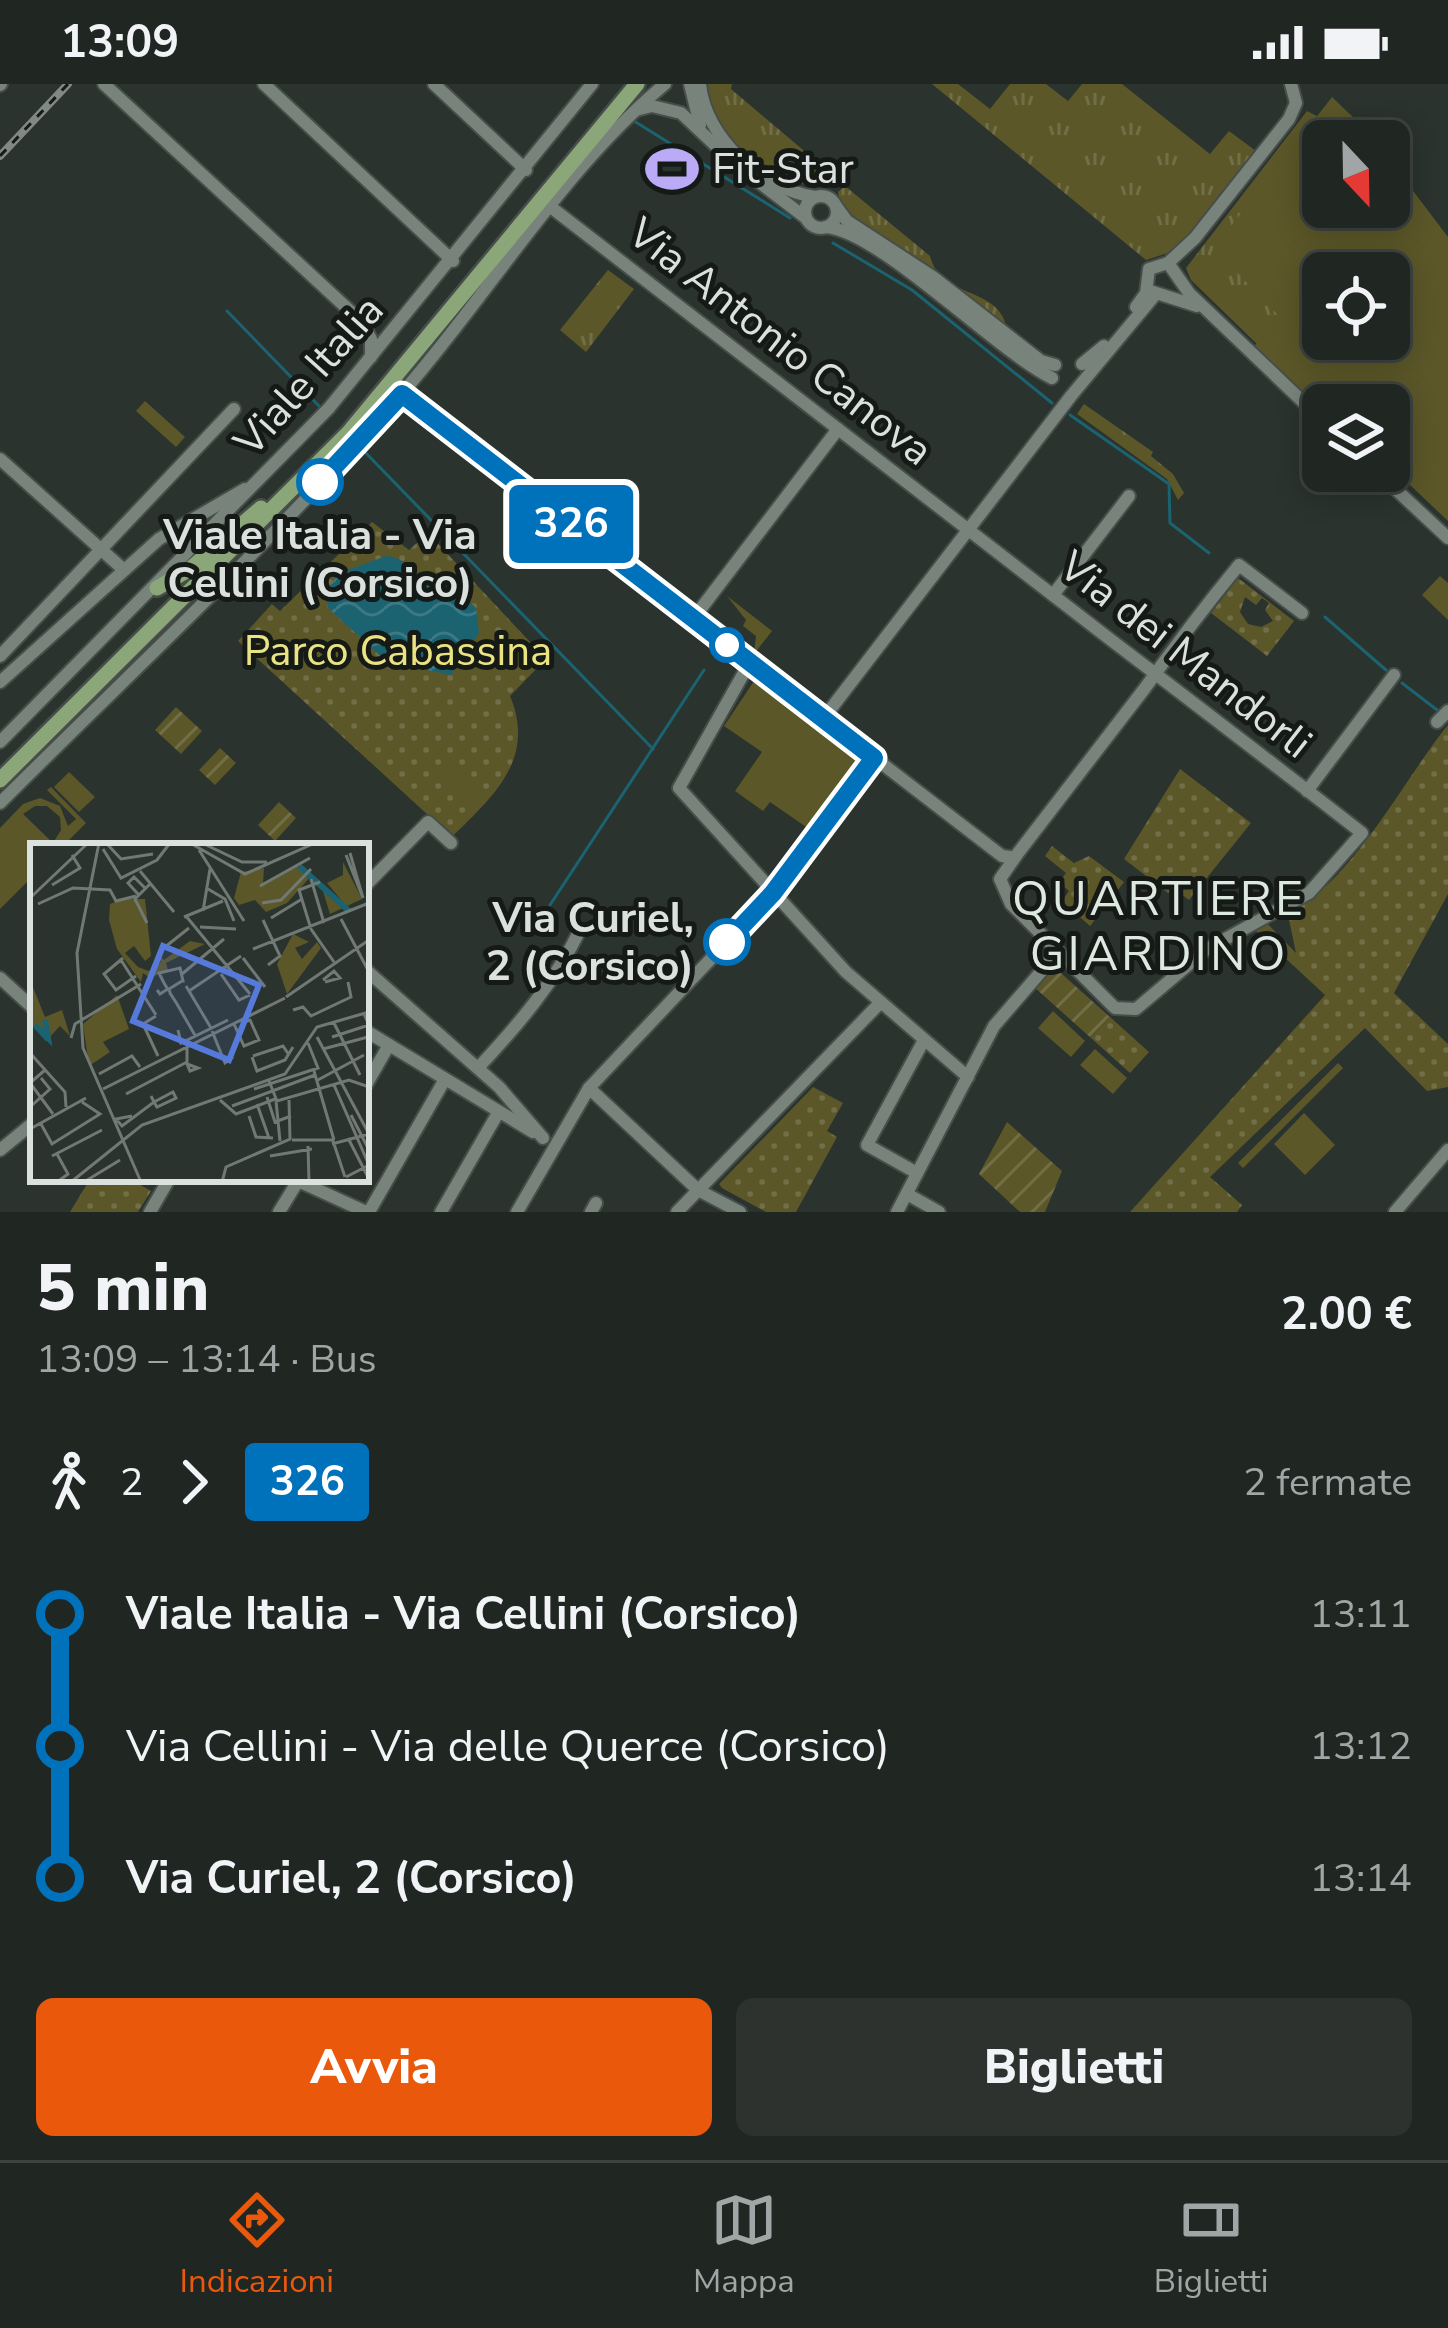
<!DOCTYPE html>
<html lang="it">
<head>
<meta charset="utf-8">
<style>
	:root { --surface:#202622; --page:#2d322f; --text:#f1f3f6; --muted:#a2a5a5; --line:#3d4340; --accent:#ea580c }
	body { margin:0; font-family:"Nunito Sans",sans-serif; background:var(--page); color:var(--text); height:100vh; display:flex; flex-direction:column; font-size:45px; white-space:nowrap }
	* { box-sizing:border-box; margin:0 }
	p { font-size:39px; color:var(--muted) }
	.icon { flex:none; width:66px; height:66px; fill:none; stroke:currentColor; stroke-width:2; stroke-linecap:round; stroke-linejoin:round }
	.map { position:relative; height:1128px; overflow:hidden }
	.drawer { display:flex; flex-direction:column; background:var(--surface); flex:1 }
	.drawer>* { flex:none }
	.badge { padding:0 24px; border-radius:9px; font-size:42px; line-height:78px }
	.needle { width:78px; rotate:158deg }
	.buttons { position:absolute; left:1302px; top:36px; display:grid; gap:24px }
	.buttons a { display:grid; place-items:center; width:108px; height:108px; border-radius:18px; background:var(--surface); box-shadow:0 6px 30px #0003,0 0 0 3px var(--line); font-size:60px }
	.map>.badge { position:absolute; translate:-50% -50%; box-shadow:0 0 0 6px #fff }
	.legs { display:flex; align-items:center; gap:18px; height:132px; padding:0 36px; font-size:39px }
	.legs p { margin-inline-start:auto }
	.summary { display:flex; align-items:center; justify-content:space-between; height:204px; padding:0 36px }
	h1 { font-size:66px; font-weight:800; line-height:90px }
	.primary-button { display:flex; gap:24px; margin-top:auto; padding:24px 36px }
	.primary-button a { flex:1; height:138px; border-radius:18px; background:var(--accent); color:#fff; font-size:48px; font-weight:800; line-height:138px; text-align:center }
	.primary-button a+a { background:var(--page); color:var(--text) }
	ul { padding:0 36px; list-style:none }
	li { display:flex; align-items:center; gap:42px; height:132px; font-size:45px }
	li i { display:grid; place-items:center; width:18px; height:100%; margin:0 15px; background:currentColor }
	li i::after { content:''; width:30px; height:30px; margin:-15px; border:9px solid; border-radius:50%; background:var(--surface) }
	li p { margin-inline-start:auto }
	li:first-child i { background:linear-gradient(#0000 50%,currentColor 0) }
	li:last-child i { background:linear-gradient(currentColor 50%,#0000 0) }
	.status { display:flex; justify-content:space-between; align-items:center; height:84px; padding:0 60px; background:var(--surface); direction:ltr }
	.status svg { height:33px; fill:currentColor }
	.tabs { display:flex; justify-content:space-around; align-items:center; height:168px; border-top:3px solid var(--line); background:var(--surface); font-size:33px; color:var(--muted) }
	.tabs a { display:grid; justify-items:center; gap:6px }
	.tabs .active { color:var(--accent) }
	.map>svg:first-child { display:block }
</style>
</head>
<body>
<div class="status"><b>13:09</b><svg viewBox="0 0 49 12"><path d="M0 12V9h3v3zM5 12V6h3v6zM10 12V3h3v9zM15 12V0h3v12zM26 1h20v11H26zM47 4h2v5h-2z"/></svg></div>
<div class="map">
<svg width="1448" height="1128" viewBox="0 0 1448 1128">
	<defs>
		<pattern id="grass-tufts" width="24" height="20" patternUnits="userSpaceOnUse" patternTransform="scale(3)"><rect width="24" height="20" fill="#5b5729"/><path d="M3 7l-1-3M5 7V3M7 7l1-3M15 17l-1-3M17 17v-4M19 17l1-3" fill="none" stroke="#726f48"/></pattern>
		<pattern id="park-dots" width="8" height="8" patternUnits="userSpaceOnUse" patternTransform="scale(3)"><rect width="8" height="8" fill="#5b5729"/><path d="M2 2h.1M6 6h.1" fill="none" stroke="#726f48" stroke-width="1.8" stroke-linecap="round"/></pattern>
		<pattern id="garden-furrows" width="10" height="10" patternUnits="userSpaceOnUse" patternTransform="scale(3)"><rect width="10" height="10" fill="#5b5729"/><path d="M-1 1l2-2M0 10L10 0M9 11l2-2" fill="none" stroke="#726f48"/></pattern>
		<pattern id="water-waves" width="16" height="10" patternUnits="userSpaceOnUse" patternTransform="scale(3)"><rect width="16" height="10" fill="#1b6371"/><path d="M0 5q4-4 8 0t8 0" fill="none" stroke="#3c7985"/></pattern>
	</defs>
	<rect width="100%" height="100%" fill="#2a332e"/>
	<!-- grass -->
	<g fill="url(#grass-tufts)">
		<path d="M 705,0 L 732,0 L 731,5 L 802,65 L 820,87 L 817,95 L 804,101 C 747,68 724,74 705,0 Z"/>
		<path d="M 932,0 L 958,0 L 990,25 L 1010,0 L 1046,0 L 1068,17 L 1082,0 L 1122,0 L 1210,70 L 1229,47 L 1256,67 L 1180,165 L 1146,176 Z"/>
		<path d="M 1307,27 L 1317,32 L 1314,37 L 1323,57 L 1278,232 L 1257,260 L 1191,196 L 1186,184 Z"/>
		<path d="M 845,102 L 930,172 C 941,216 999,201 1007,245 L 844,132 L 838,108 Z"/>
		<path d="M 608,186 L 634,205 L 586,268 L 560,246 Z"/>
		<path d="M 145,317 L 185,353 L 176,363 L 136,327 Z"/>
		<path d="M 1084,320 L 1153,368 L 1151,372 L 1173,390 L 1184,409 L 1178,416 L 1167,395 L 1077,330 Z"/>
		<path d="M 727,512 L 772,547 L 754,570 L 756,552 L 743,542 L 746,536 Z"/>
	</g>
	<!-- park -->
	<g fill="url(#park-dots)" fill-rule="evenodd">
		<path d="M 372,438 L 409,466 L 428,449 L 546,575 L 510,612 C 537,676 491,714 452,753 L 238,557 L 272,520 L 280,527 Z"/>
		<path d="M 1238,494 L 1294,537 L 1267,572 L 1211,529 ZM 1245,513 L 1256,521 L 1262,514 L 1269,519 L 1265,526 L 1273,537 L 1261,543 L 1248,540 L 1240,528 Z"/>
		<path d="M 1448,641 L 1448,810 L 1394,909 L 1448,960 L 1448,1003 L 1427,1007 L 1365,944 L 1210,1093 L 1242,1121 L 1237,1128 L 1130,1128 L 1325,911 L 1253,844 L 1264,836 L 1296,869 L 1287,826 C 1343,813 1410,686 1448,641 Z"/>
		<path d="M 1180,685 L 1251,739 L 1189,816 L 1173,804 L 1168,809 L 1124,775 Z"/>
		<path d="M 1052,762 L 1074,779 L 1089,772 L 1124,798 L 1090,842 L 1062,817 L 1069,807 L 1059,798 L 1066,789 L 1045,772 Z"/>
		<path d="M 1110,933 L 1149,968 L 1130,989 L 1091,954 Z"/>
		<path d="M 813,1003 L 843,1019 L 827,1047 L 837,1053 L 796,1128 L 766,1128 L 722,1104 L 719,1100 Z"/>
		<path d="M 90,1095 L 130,1095 L 151,1107 L 138,1128 L 70,1128 Z"/>
	</g>
	<!-- garden -->
	<g fill="url(#garden-furrows)">
		<path d="M 176,623 L 202,647 L 181,670 L 155,646 Z"/>
		<path d="M 220,664 L 236,679 L 215,701 L 199,686 Z"/>
		<path d="M 279,718 L 296,734 L 275,757 L 258,741 Z"/>
		<path d="M 1053,882 L 1110,933 L 1091,954 L 1034,903 Z"/>
		<path d="M 1007,1038 L 1062,1087 L 1045,1128 L 1020,1128 L 979,1090 Z"/>
	</g>
	<!-- pitch -->
	<g fill="#5b5729" fill-rule="evenodd">
		<path d="M 1332,13 L 1378,57 L 1323,57 L 1323,123 L 1389,123 L 1389,66 L 1400,75 L 1395,83 L 1448,153 L 1448,437 L 1389,381 L 1389,321 L 1323,321 L 1323,331 L 1253,264 L 1278,231 L 1214,164 ZM 1323,189 L 1389,189 L 1389,255 L 1323,255 Z"/>
		<path d="M 1440,492 L 1448,499 L 1448,536 L 1422,511 Z"/>
		<path d="M 756,594 L 860,674 L 812,747 L 770,718 L 763,727 L 735,707 L 762,668 L 724,642 Z"/>
		<path d="M 455,679 L 487,709 L 471,725 L 439,696 Z"/>
		<path d="M 69,688 L 95,713 L 79,728 L 54,703 Z"/>
		<path d="M 51,703 L 86,739 L 63,762 L 33,762 L 33,792 L 0,825 L 0,744 L 23,720 L 40,714 L 60,722 L 68,742 L 76,735 L 47,706 ZM 35,722 L 47,722 L 60,733 L 61,746 L 53,759 L 23,730 Z"/>
		<path d="M 1053,927 L 1085,957 L 1071,973 L 1038,944 Z"/>
		<path d="M 1095,965 L 1127,994 L 1113,1010 L 1080,981 Z"/>
		<path d="M 1338,979 L 1343,984 L 1243,1084 L 1238,1079 Z"/>
		<path d="M 1304,1029 L 1335,1061 L 1305,1091 L 1274,1060 Z"/>
	</g>
	<!-- water -->
	<path fill="url(#water-waves)" d="M 386,472 C 408,474 410,488 427,498 C 445,509 457,504 476,524 L 479,549 L 451,591 L 387,578 L 328,524 L 326,512 L 337,490 Z"/>
	<g fill="none" stroke-linecap="round" stroke-linejoin="round">
		<!-- stream -->
		<g stroke="#1b6371" stroke-width="3">
			<path d="M 634,37 L 790,134"/>
			<path d="M 833,159 L 912,206 L 1052,319"/>
			<path d="M 227,227 L 320,323"/>
			<path d="M 1070,331 L 1169,400 L 1170,439 L 1209,469"/>
			<path d="M 362,365 L 653,665"/>
			<path d="M 1325,533 L 1386,586"/>
			<path d="M 1402,599 L 1441,629"/>
			<path d="M 550,821 L 704,586"/>
		</g>
		<!-- minor casing -->
		<g stroke="#474e4a" stroke-width="16">
			<g id="minor">
				<path d="M 104,0 L 362,238 L 371,255 L 371,273"/>
				<path d="M 264,0 L 453,177"/>
				<path d="M 434,0 L 526,86"/>
				<path d="M 690,0 L 700,41"/>
				<path d="M 700,0 C 705,54 762,105 815,113"/>
				<path d="M 0,1 L 1,0"/>
				<path d="M 636,26 L 652,22 L 681,29 L 734,79 L 806,134"/>
				<circle cx="821" cy="128" r="16"/>
				<path d="M 836,122 L 847,137 L 933,193 L 1041,277 L 1055,281"/>
				<path d="M 552,124 L 1111,556 C 1195,620 1279,684 1362,749 L 1309,809 L 1207,865 L 1136,925 L 1115,924 L 1011,820 L 1000,795 L 1018,769 L 1145,604 C 1175,562 1206,521 1239,481 L 1302,529"/>
				<path d="M 826,143 C 881,148 995,266 1052,294"/>
				<path d="M 1168,179 L 1189,209 L 1323,337"/>
				<path d="M 1150,207 L 1197,222"/>
				<path d="M 1136,223 L 1146,209 L 1149,185 L 1168,179 L 1195,154 L 1289,35 L 1296,19 L 1291,0"/>
				<path d="M 1082,280 L 1104,262"/>
				<path d="M 402,310 L 1002,772 L 1010,773"/>
				<path d="M 0,375 L 124,486"/>
				<path d="M 1376,387 L 1448,454"/>
				<path d="M 1053,511 L 1129,412"/>
				<path d="M 693,535 L 838,345"/>
				<path d="M 0,572 L 234,325"/>
				<path d="M 750,578 L 679,704 L 846,888 L 968,993"/>
				<path d="M 0,598 L 159,455 L 245,405"/>
				<path d="M 823,635 L 1071,312 L 1155,211"/>
				<path d="M 1437,638 L 1448,627"/>
				<path d="M 0,658 L 329,324 L 592,0"/>
				<path d="M 1307,707 L 1394,591"/>
				<path d="M 0,719 C 136,583 279,452 404,307 C 491,207 563,85 665,0"/>
				<path d="M 366,801 L 428,738 L 451,759"/>
				<path d="M 366,886 L 499,1003 L 543,1054"/>
				<path d="M 0,894 L 33,924"/>
				<path d="M 366,947 L 533,1048"/>
				<path d="M 478,984 C 519,940 554,899 580,846"/>
				<path d="M 366,1001 L 389,961"/>
				<path d="M 589,1004 L 698,1106 L 740,1128"/>
				<path d="M 0,1066 L 33,1039"/>
				<path d="M 917,1089 L 867,1061 L 924,956"/>
				<path d="M 294,1095 L 366,1128"/>
				<path d="M 907,1110 L 939,1128"/>
				<path d="M 150,1128 L 169,1095"/>
				<path d="M 279,1128 L 298,1097"/>
				<path d="M 369,1128 L 444,997"/>
				<path d="M 441,1128 L 498,1029"/>
				<path d="M 517,1128 L 589,1004 L 773,809 L 874,673"/>
				<path d="M 591,1128 L 596,1119"/>
				<path d="M 677,1128 L 880,919"/>
				<path d="M 897,1128 L 994,942 L 1058,868"/>
				<path d="M 1395,1128 L 1448,1066"/>
			</g>
		</g>
		<!-- major casing -->
		<g stroke="#474e4a" stroke-width="20">
			<g id="major">
				<path d="M 157,504 L 190,485 L 261,424"/>
				<path d="M 0,696 L 349,348 L 637,0"/>
			</g>
		</g>
		<!-- minor -->
		<use href="#minor" stroke="#78837c" stroke-width="12"/>
		<!-- major -->
		<use href="#major" stroke="#8ba678" stroke-width="15"/>
		<!-- rail casing -->
		<g stroke="#818985" stroke-width="8">
			<path id="rail" d="M 0,72 L 68,0"/>
		</g>
		<!-- rail -->
		<use href="#rail" stroke="#161a17" stroke-width="3" stroke-dasharray="9" stroke-linecap="butt"/>
	</g>
	<g fill="none" stroke-linecap="round" stroke-linejoin="round">
		<!-- line-1 casing -->
		<g stroke="#fff" stroke-width="27">
			<path id="line-1" d="M 320,398 L 402,310 L 874,674 L 773,809 L 727,858"/>
		</g>
		<!-- line-1 -->
		<use href="#line-1" stroke="#0072bc" stroke-width="18"/>
	</g>
	<!-- icons -->
	<defs>
		<g id="stadium-bare" transform="scale(4.14)"><path d="M0-5a6.5 5 0 1 0 0 10a6.5 5 0 1 0 0-10ZM-3.5-1.8h7v3.6h-7Z" fill="#bbaaf6" stroke="#161a17" stroke-width="2.5" paint-order="stroke"/></g>
	</defs>
	<g fill-rule="evenodd">
		<use href="#stadium-bare" x="672" y="85"/>
	</g>
	<!-- markers -->
	<g fill="#fff" stroke="#0072bc" stroke-width="6">
		<circle cx="320" cy="398" r="21"/>
		<circle cx="727" cy="561" r="15"/>
		<circle cx="727" cy="858" r="21"/>
	</g>
	<g text-anchor="middle" dominant-baseline="central" stroke-width="10" stroke-linejoin="round" paint-order="stroke">
		<!-- poi labels -->
		<g font-size="42" fill="#dbe1de" stroke="#161a17" text-anchor="start">
			<text x="712" y="85">Fit-Star</text>
		</g>
		<!-- street labels -->
		<g font-size="42" fill="#dbe1de" stroke="#161a17">
			<text transform="translate(780 258) rotate(38)">Via Antonio Canova</text>
			<text transform="translate(309 292) rotate(-48)">Viale Italia</text>
			<text transform="translate(1185 571) rotate(38)">Via dei Mandorli</text>
		</g>
		<!-- stop labels -->
		<g font-size="42" font-weight="bold" fill="#dbe1de" stroke="#161a17">
			<text x="320" y="451">Viale Italia - Via<tspan x="320" dy="48">Cellini (Corsico)</tspan></text>
			<text x="694" y="834" text-anchor="end">Via Curiel,<tspan x="694" dy="48">2 (Corsico)</tspan></text>
		</g>
		<!-- park labels -->
		<g font-size="42" fill="#eae382" stroke="#161a17">
			<text x="398" y="567">Parco Cabassina</text>
		</g>
		<!-- quarter labels -->
		<g font-size="48" letter-spacing="3" fill="#dce8e0" stroke="#161a17">
			<text x="1159" y="815">QUARTIERE<tspan x="1159" dy="55">GIARDINO</tspan></text>
		</g>
	</g>
	<!-- overview -->
	<g transform="translate(30 759)">
		<rect width="339" height="339" fill="#2a332e"/>
		<path d="M 313,19 L 332,56 L 300,71 L 291,42 L 312,58 L 297,40 L 313,32 ZM 267,23 L 282,32 L 257,60 L 236,69 L 225,57 L 209,62 L 204,55 L 211,29 L 234,25 L 233,42 ZM 92,56 L 115,56 L 121,113 L 115,118 L 104,103 L 95,110 L 108,124 L 119,128 L 131,119 L 128,111 L 134,117 L 160,98 L 175,101 L 136,120 L 138,127 L 120,135 L 113,130 L 111,139 L 87,106 L 79,77 L 80,61 ZM 263,91 L 279,99 L 265,105 L 272,116 L 287,99 L 291,105 L 257,151 L 247,121 ZM 0,137 L 15,174 L 32,167 L 40,193 L 30,183 L 17,197 L 0,180 ZM 87,152 L 99,186 L 73,199 L 80,209 L 59,223 L 53,181 Z" fill="#5b5729"/>
		<path fill="none" stroke="#1b6371" stroke-width="6" d="M 269,23 L 319,68M 15,177 L 18,195 L 5,182 L 17,195 L 18,195"/>
		<path fill="none" stroke="#717974" stroke-width="3" d="M 69,0 L 47,110 L 53,205 L 111,339M 160,0 L 215,31 L 285,0M 172,0 L 212,19 L 237,19M 78,2 L 91,16 L 123,11M 73,6 L 91,35 L 127,17 L 140,0M 169,7 L 214,78M 316,12 L 333,55 L 320,10M 110,28 L 144,69M 281,36 L 294,80M 290,39 L 269,47 L 281,86 L 304,119M 22,42 L 50,25 L 42,12M 230,43 L 280,15M 178,46 L 195,56 L 204,78M 108,51 L 98,40 L 104,34 L 115,45M 0,55 L 58,0M 232,60 L 251,57 L 281,26M 8,61 L 43,45 L 80,47 L 86,58 L 106,53M 173,68 L 180,26M 156,73 L 220,151M 154,74 L 193,58M 241,75 L 272,56M 311,76 L 339,129M 233,77 L 250,113 L 238,122M 117,80 L 105,56 L 121,40M 170,84 L 206,86M 223,106 L 339,60M 130,108 L 159,85M 93,115 L 74,131 L 86,147 L 106,133M 213,115 L 235,144M 91,117 L 126,172M 152,131 L 194,96M 191,131 L 209,157 L 220,152M 293,137 L 304,128 L 310,135 L 295,139M 156,143 L 181,185M 127,147 L 130,151 L 133,149 L 138,146 L 139,146 L 152,138 L 153,138 L 150,125 L 129,130 L 134,140 L 137,145 L 138,146 L 140,149 L 140,150 L 147,161 L 166,194M 159,148 L 211,113M 256,154 L 339,97M 263,167 L 273,164 L 281,173 L 321,154 L 318,139M 126,173 L 113,181 L 128,213M 304,180 L 330,232M 204,181 L 214,203 L 229,197 L 220,177 L 211,180M 148,187 L 151,200 L 198,177M 182,188 L 195,220 L 203,214M 287,194 L 339,291 L 302,301M 302,194 L 339,182 L 334,171M 41,195 L 45,181 L 111,141M 157,202 L 157,221 L 160,228 L 168,225 L 157,221M 293,206 L 338,194M 0,210 L 35,249 L 36,264M 223,213 L 253,203 L 259,212M 222,214 L 227,228 L 255,217 L 263,204M 15,227 L 0,240 L 23,271M 284,228 L 304,297M 69,231 L 102,213 L 110,224M 239,238 L 247,258 L 319,237 L 339,244M 286,238 L 334,212M 304,242 L 339,322 L 316,334M 73,246 L 255,155M 224,246 L 288,225 L 278,200M 96,251 L 157,219M 237,254 L 245,279 L 261,273M 190,257 L 206,271 L 245,256M 246,258 L 250,298M 227,261 L 239,295M 202,263 L 285,232M 0,264 L 20,246 L 11,235M 321,272 L 339,307M 102,273 L 86,276 L 92,283 L 124,259 L 143,249 L 146,255 L 127,264 L 124,259 L 121,253M 219,273 L 226,294 L 243,295M 11,281 L 22,301 L 70,271 L 52,259M 0,286 L 56,255M 318,295 L 339,336M 262,297 L 304,297M 303,298 L 315,334M 278,303 L 279,339M 27,311 L 38,331 L 27,339M 22,313 L 72,287M 240,313 L 282,306M 41,339 L 112,282 L 255,231 L 287,184 L 339,169M 54,339 L 90,317M 192,339 L 196,324 L 260,296 L 259,257"/>
		<path fill="#567ada" fill-opacity="0.15" stroke="#567ada" stroke-width="6" d="M 133,103 L 229,142 L 199,217 L 103,178 Z"/>
		<rect width="339" height="339" fill="none" stroke="#dbe1de" stroke-width="6"/>
	</g>
</svg>
<div class="buttons">
<a><svg class="needle" viewBox="-14 -14 28 28"><path d="M0-13l5 13h-10z" fill="#e53935"/><path d="M0 13l5-13h-10z" fill="#a2a5a5"/></svg></a>
<a><svg class="icon" aria-label="locate" viewBox="0 0 24 24"><circle cx="12" cy="12" r="6"/><path d="M12 2v4M12 18v4M2 12h4M18 12h4"/></svg></a>
<a><svg class="icon" aria-label="layers" viewBox="0 0 24 24"><path d="M12 4l9 5-9 5-9-5zM3 14l9 5 9-5"/></svg></a>
</div>
<b class="badge" style="left:571px;top:440px;background:#0072bc;color:#fff">326</b>
</div>
<section class="drawer">
<div class="summary"><div><h1>5 min</h1><p>13:09 – 13:14 · Bus</p></div><b>2.00 €</b></div>
<div class="legs"><svg class="icon" aria-label="walk" viewBox="0 0 24 24"><circle cx="13" cy="4" r="2"/><path d="M13 8l-2 6 4 7M11 14l-3 7M7 12l3-4h3l4 4"/></svg>2<svg class="icon" aria-label="forward" viewBox="0 0 24 24"><path d="M9 5l7 7-7 7"/></svg><b class="badge" style="background:#0072bc;color:#fff">326</b><p>2 fermate</p></div>
<ul>
<li><i style="color:#0072bc"></i><b>Viale Italia - Via Cellini (Corsico)</b><p>13:11</p></li>
<li><i style="color:#0072bc"></i><span>Via Cellini - Via delle Querce (Corsico)</span><p>13:12</p></li>
<li><i style="color:#0072bc"></i><b>Via Curiel, 2 (Corsico)</b><p>13:14</p></li>
</ul>
<div class="primary-button"><a>Avvia</a><a>Biglietti</a></div>
</section>
<nav class="tabs">
<a class="active"><svg class="icon" aria-label="directions" viewBox="0 0 24 24"><path d="M12 3l9 9-9 9-9-9zM9 14v-3h6M13 9l2 2-2 2"/></svg>Indicazioni</a>
<a><svg class="icon" aria-label="map" viewBox="0 0 24 24"><path d="M3 6l6-2 6 2 6-2v14l-6 2-6-2-6 2zM9 4v14M15 6v14"/></svg>Mappa</a>
<a><svg class="icon" aria-label="tickets" viewBox="0 0 24 24"><path d="M3 7h18v10H3zM15 7v10"/></svg>Biglietti</a>
</nav>
</body>
</html>
